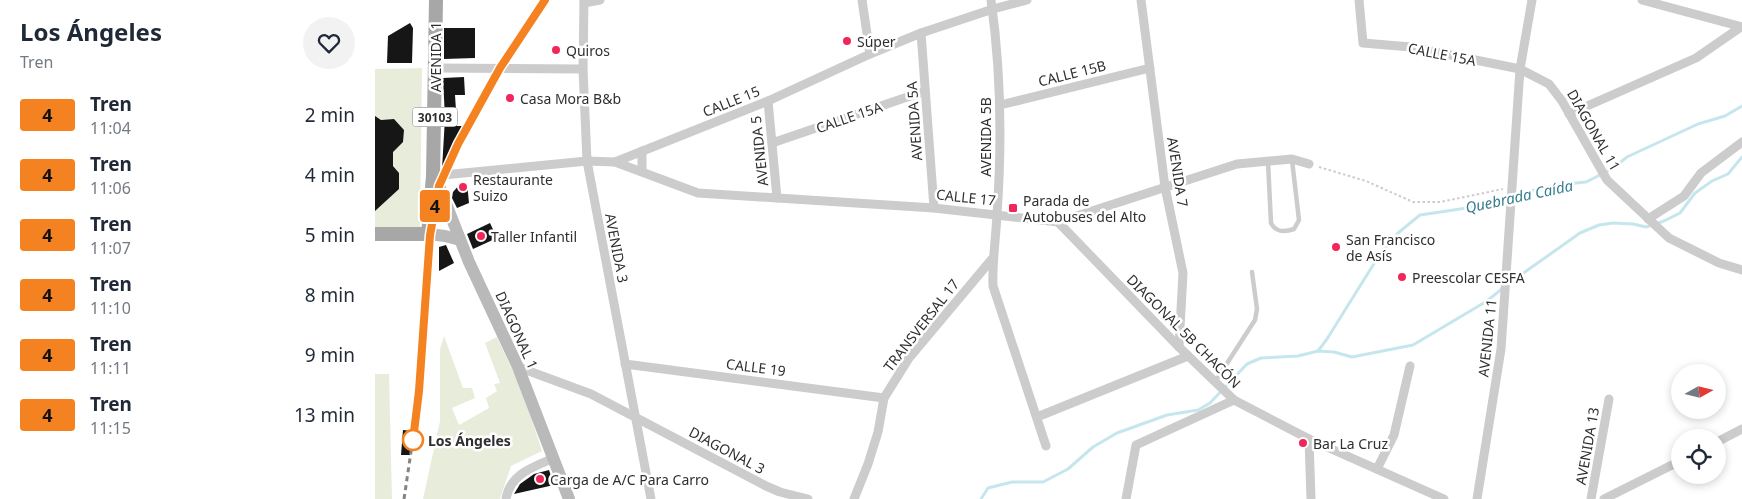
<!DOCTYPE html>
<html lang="es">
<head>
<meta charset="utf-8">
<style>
	:root { --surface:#fff; --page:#f2f2f3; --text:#1f2937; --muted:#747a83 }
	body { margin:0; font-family:"Noto Sans",sans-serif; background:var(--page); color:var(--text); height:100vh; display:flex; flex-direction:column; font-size:19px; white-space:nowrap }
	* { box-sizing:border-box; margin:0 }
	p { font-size:16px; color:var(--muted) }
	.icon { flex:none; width:28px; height:28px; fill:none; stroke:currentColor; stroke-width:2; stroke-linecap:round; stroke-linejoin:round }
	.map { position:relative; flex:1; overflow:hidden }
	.panel { display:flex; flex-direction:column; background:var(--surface); width:375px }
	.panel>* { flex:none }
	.badge { padding:0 10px; border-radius:4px; font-size:18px; line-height:32px }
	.needle { width:32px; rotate:82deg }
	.tools { position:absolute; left:1296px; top:364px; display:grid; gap:10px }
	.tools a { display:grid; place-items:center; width:55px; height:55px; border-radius:50%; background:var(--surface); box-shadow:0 2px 8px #0003; font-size:25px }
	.map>.badge { position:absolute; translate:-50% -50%; box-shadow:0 0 0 2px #fff }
	.round { display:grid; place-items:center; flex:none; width:52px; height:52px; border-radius:26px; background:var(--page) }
	.head { display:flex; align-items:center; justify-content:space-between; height:85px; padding:0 20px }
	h1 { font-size:24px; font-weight:700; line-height:38px }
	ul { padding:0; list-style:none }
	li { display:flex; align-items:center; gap:15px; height:60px; padding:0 20px }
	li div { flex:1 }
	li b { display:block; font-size:19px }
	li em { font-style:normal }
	li .badge { min-width:55px; font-weight:700; text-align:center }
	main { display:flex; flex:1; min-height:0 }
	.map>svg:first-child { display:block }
</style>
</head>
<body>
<main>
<section class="panel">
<div class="head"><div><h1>Los Ángeles</h1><p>Tren</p></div><a class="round"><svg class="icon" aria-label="heart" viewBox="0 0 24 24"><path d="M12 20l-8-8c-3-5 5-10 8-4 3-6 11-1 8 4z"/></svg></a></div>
<ul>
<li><span class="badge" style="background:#f58220;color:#111">4</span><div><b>Tren</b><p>11:04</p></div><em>2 min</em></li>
<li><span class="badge" style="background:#f58220;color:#111">4</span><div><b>Tren</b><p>11:06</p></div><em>4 min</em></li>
<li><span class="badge" style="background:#f58220;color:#111">4</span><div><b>Tren</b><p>11:07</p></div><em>5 min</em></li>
<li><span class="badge" style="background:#f58220;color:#111">4</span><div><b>Tren</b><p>11:10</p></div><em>8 min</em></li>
<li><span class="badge" style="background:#f58220;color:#111">4</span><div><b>Tren</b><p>11:11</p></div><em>9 min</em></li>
<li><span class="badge" style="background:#f58220;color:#111">4</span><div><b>Tren</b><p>11:15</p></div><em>13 min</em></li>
</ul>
</section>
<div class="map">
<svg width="1367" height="499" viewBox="0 0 1367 499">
	<rect width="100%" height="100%" fill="#fff"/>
	<!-- green -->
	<g fill="#e8eddb">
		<path d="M 47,68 L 45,227 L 0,227 L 0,211 L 24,173 L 18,166 L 18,157 L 6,159 L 29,130 L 19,119 L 6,120 L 0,116 L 0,69 Z"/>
		<path d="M 69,336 L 88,388 L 97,388 L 100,398 L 77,408 L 84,425 L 114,408 L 111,398 L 122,391 L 119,384 L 125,383 L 110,343 L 122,337 L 149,395 L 167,451 L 136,466 L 125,499 L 48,499 L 65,421 L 65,349 Z"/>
		<path d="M 0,374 L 14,374 L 17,499 L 0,499 Z"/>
	</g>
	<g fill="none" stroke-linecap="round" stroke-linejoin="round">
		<!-- stream -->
		<g stroke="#c6e6ee" stroke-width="3">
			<path d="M 1133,284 L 1205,233 L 1224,225 L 1238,223 L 1258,224 L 1271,227 L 1289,221 L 1305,213 L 1320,193 L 1337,181 L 1353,174 L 1367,157"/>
			<path d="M 943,351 L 952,339 L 1005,254 L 1023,233 L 1045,215 L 1119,204 L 1155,191 L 1191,184 L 1211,182 L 1237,169 L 1252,157 L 1323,124 L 1350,116 L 1367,106"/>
			<path d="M 606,499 L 613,488 L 637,482 L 668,482 L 693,469 L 718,447 L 742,433 L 792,415 L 823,410 L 835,403 L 872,364 L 886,358 L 923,356 L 943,351 L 959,352 L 977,357 L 1038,345 L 1112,301 L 1128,288"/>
		</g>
	</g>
	<!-- building -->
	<g fill="#161616">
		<path d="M 35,23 L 38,28 L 37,63 L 12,63 L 13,36 Z"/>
		<path d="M 69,28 L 100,28 L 100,58 L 69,59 Z"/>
		<path d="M 89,77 L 90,95 L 80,95 L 82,126 L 87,126 L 70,169 L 67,169 L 70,118 L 68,78 Z"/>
		<path d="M 0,116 L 6,120 L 19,119 L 29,130 L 28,142 L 18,152 L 18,166 L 24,173 L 24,189 L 0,211 Z"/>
		<path d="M 92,183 L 94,203 L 82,208 L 77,198 L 78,192 L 85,184 Z"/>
		<path d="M 115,223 L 122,238 L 98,249 L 92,234 Z"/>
		<path d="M 71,245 L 79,263 L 64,271 L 64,247 Z"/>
		<path d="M 28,430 L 37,431 L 35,455 L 26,455 Z"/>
		<path d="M 174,470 L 179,485 L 139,494 L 145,484 L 159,474 Z"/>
	</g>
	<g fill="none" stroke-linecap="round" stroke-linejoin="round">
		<!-- path -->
		<path stroke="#ccc" stroke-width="2" stroke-dasharray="2.5 2.5" stroke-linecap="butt" d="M 944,167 L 991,181 L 1038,202 L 1065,202 L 1128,189"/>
		<!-- lane -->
		<g stroke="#ccc" stroke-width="4.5">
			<path d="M 893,162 L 896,223 C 901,233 910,232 919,229 L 924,220 L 917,160"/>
			<path d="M 840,382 L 880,320 L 882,309 L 877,272"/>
		</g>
		<!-- street -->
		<g stroke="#ccc" stroke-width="9">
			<path d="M 209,0 L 208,69 L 212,161 L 276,499"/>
			<path d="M 487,0 L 495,54"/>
			<path d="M 616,0 C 626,70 627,143 622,214 C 621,238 617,262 618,286 L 671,446"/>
			<path d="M 766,0 L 790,187 L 808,273 L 804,347"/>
			<path d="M 984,0 L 988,43 L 1036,47 L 1145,69 L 1174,84 L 1187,101 L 1232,180 L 1294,238 L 1344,263 L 1367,270"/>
			<path d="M 1267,0 L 1367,27"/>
			<path d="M 209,3 L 225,0"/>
			<path d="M 546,33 L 559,208"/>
			<path d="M 61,68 L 208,69"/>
			<path d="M 393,101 L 402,198"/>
			<path d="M 625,105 L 775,68"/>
			<path d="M 1194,114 L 1321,58 L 1366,27"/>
			<path d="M 397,143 L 550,91"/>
			<path d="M 240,162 L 323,193 L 559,208 L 683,222 L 862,164 L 917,159 L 934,164"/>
			<path d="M 267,171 L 267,151"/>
			<path d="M 58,176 L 212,161 L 240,162 L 393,101 L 495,54 L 546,33 L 618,9 L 652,0"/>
			<path d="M 1273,219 L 1309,196 L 1326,173 L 1367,142"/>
			<path d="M 683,222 L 804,347 L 859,400 L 934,439 L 1069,499"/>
			<path d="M 250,364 L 509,398"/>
			<path d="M 143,367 L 216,394 L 391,486 L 405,492 L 433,499"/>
			<path d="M 662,417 L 813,356"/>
			<path d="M 934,439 L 936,499"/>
			<path d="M 1342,442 L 1367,429"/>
			<path d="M 1002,469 L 1019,435 L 1035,366"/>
			<path d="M 131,499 C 135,474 158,467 179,458"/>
			<path d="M 479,499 L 493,464 L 503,432 L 509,398 L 534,358 L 617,259"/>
			<path d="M 751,499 L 761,445 L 859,400"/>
			<path d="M 1102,499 L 1126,349 L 1145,69 L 1157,0"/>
			<path d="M 1216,499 L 1234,399"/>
			<path d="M 1229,499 L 1305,461"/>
		</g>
		<!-- secondary -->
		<g stroke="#b9b9b9" stroke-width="12">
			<path d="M 58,176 L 64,186 L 94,262 L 143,367 L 194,499"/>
			<path d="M 53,234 L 70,236 L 85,240"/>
		</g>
		<!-- primary -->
		<path stroke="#a7a7a7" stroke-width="14" d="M 0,234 L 53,234 L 58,176 L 61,0"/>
		<!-- rail -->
		<path stroke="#848484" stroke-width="3" stroke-dasharray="5 4" stroke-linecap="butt" d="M 29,499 L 41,418 L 55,235 L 64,186 L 83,144 L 125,68 L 170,0"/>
	</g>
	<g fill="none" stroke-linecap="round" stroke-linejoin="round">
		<!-- line casing -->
		<g stroke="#fff" stroke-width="11">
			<path id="line" d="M 38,440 L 44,391 L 55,235 L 64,186 L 83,144 L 125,68 L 170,0"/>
		</g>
		<!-- line -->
		<use href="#line" stroke="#f58220" stroke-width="8"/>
	</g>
	<!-- markers -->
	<g fill="#f12659" stroke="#fff" stroke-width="2">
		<circle cx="472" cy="41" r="5"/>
		<circle cx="181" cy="50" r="5"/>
		<circle cx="135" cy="98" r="5"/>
		<circle cx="88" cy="187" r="5"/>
		<rect x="633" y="203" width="10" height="10" rx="2.5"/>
		<circle cx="106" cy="236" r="5"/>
		<circle cx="961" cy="247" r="5"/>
		<circle cx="1027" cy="277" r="5"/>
		<circle cx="928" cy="443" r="5"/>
		<circle cx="165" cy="479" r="5"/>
	</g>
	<circle fill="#fff" stroke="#f58220" stroke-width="2.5" cx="38" cy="440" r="10"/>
	<g text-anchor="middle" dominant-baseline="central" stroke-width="5" stroke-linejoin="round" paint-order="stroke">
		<!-- shield labels -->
		<rect fill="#fff" stroke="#6d6d6d" stroke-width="1" x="37.5" y="107.5" width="45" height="19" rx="4"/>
		<g font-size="12" font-weight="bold" fill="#2f2f2f">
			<text x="60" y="117">30103</text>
		</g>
		<!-- poi labels -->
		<g font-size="14" fill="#2f2f2f" stroke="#fff" text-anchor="start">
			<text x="482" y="41">Súper</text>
			<text x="191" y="50">Quiros</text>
			<text x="145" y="98">Casa Mora B&amp;b</text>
			<text x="98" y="179">Restaurante<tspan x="98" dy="16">Suizo</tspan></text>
			<text x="648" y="200">Parada de<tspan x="648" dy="16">Autobuses del Alto</tspan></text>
			<text x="116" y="236">Taller Infantil</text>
			<text x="971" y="239">San Francisco<tspan x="971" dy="16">de Asís</tspan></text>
			<text x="1037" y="277">Preescolar CESFA</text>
			<text x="938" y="443">Bar La Cruz</text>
			<text x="175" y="479">Carga de A/C Para Carro</text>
		</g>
		<!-- street labels -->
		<g font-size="14" fill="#2f2f2f" stroke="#fff">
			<text transform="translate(1067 54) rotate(11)">CALLE 15A</text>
			<text transform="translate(60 57) rotate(-90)">AVENIDA 1</text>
			<text transform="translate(697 73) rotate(-14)">CALLE 15B</text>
			<text transform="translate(356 101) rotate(-22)">CALLE 15</text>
			<text transform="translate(474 117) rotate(-19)">CALLE 15A</text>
			<text transform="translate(539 121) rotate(-94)">AVENIDA 5A</text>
			<text transform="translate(1219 130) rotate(60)">DIAGONAL 11</text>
			<text transform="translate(610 137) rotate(-90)">AVENIDA 5B</text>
			<text transform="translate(384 151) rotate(-96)">AVENIDA 5</text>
			<text transform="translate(803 172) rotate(81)">AVENIDA 7</text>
			<text transform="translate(591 197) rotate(6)">CALLE 17</text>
			<text transform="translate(242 248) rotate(79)">AVENIDA 3</text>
			<text transform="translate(546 325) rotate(-52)">TRANSVERSAL 17</text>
			<text transform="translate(142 330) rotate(66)">DIAGONAL 1</text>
			<text transform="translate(809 331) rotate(45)">DIAGONAL 5B CHACÓN</text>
			<text transform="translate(1112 338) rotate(-84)">AVENIDA 11</text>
			<text transform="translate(381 367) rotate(7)">CALLE 19</text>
			<text transform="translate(1212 446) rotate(-80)">AVENIDA 13</text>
			<text transform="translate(352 450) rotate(28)">DIAGONAL 3</text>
		</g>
		<!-- stop labels -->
		<g font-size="14" font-weight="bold" fill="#2f2f2f" stroke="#fff" text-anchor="start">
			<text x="53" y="440">Los Ángeles</text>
		</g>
		<!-- water labels -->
		<g font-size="15" font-style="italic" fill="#357d8f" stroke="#fff">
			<text transform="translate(1144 196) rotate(-12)">Quebrada Caída</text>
		</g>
	</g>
</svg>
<div class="tools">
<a><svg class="needle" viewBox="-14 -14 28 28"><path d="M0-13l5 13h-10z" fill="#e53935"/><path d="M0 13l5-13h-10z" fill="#747a83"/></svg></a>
<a><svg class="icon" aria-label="locate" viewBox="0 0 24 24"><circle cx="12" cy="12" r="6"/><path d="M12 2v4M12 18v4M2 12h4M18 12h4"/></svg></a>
</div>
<b class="badge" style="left:60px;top:206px;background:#f58220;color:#111">4</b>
</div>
</main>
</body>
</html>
